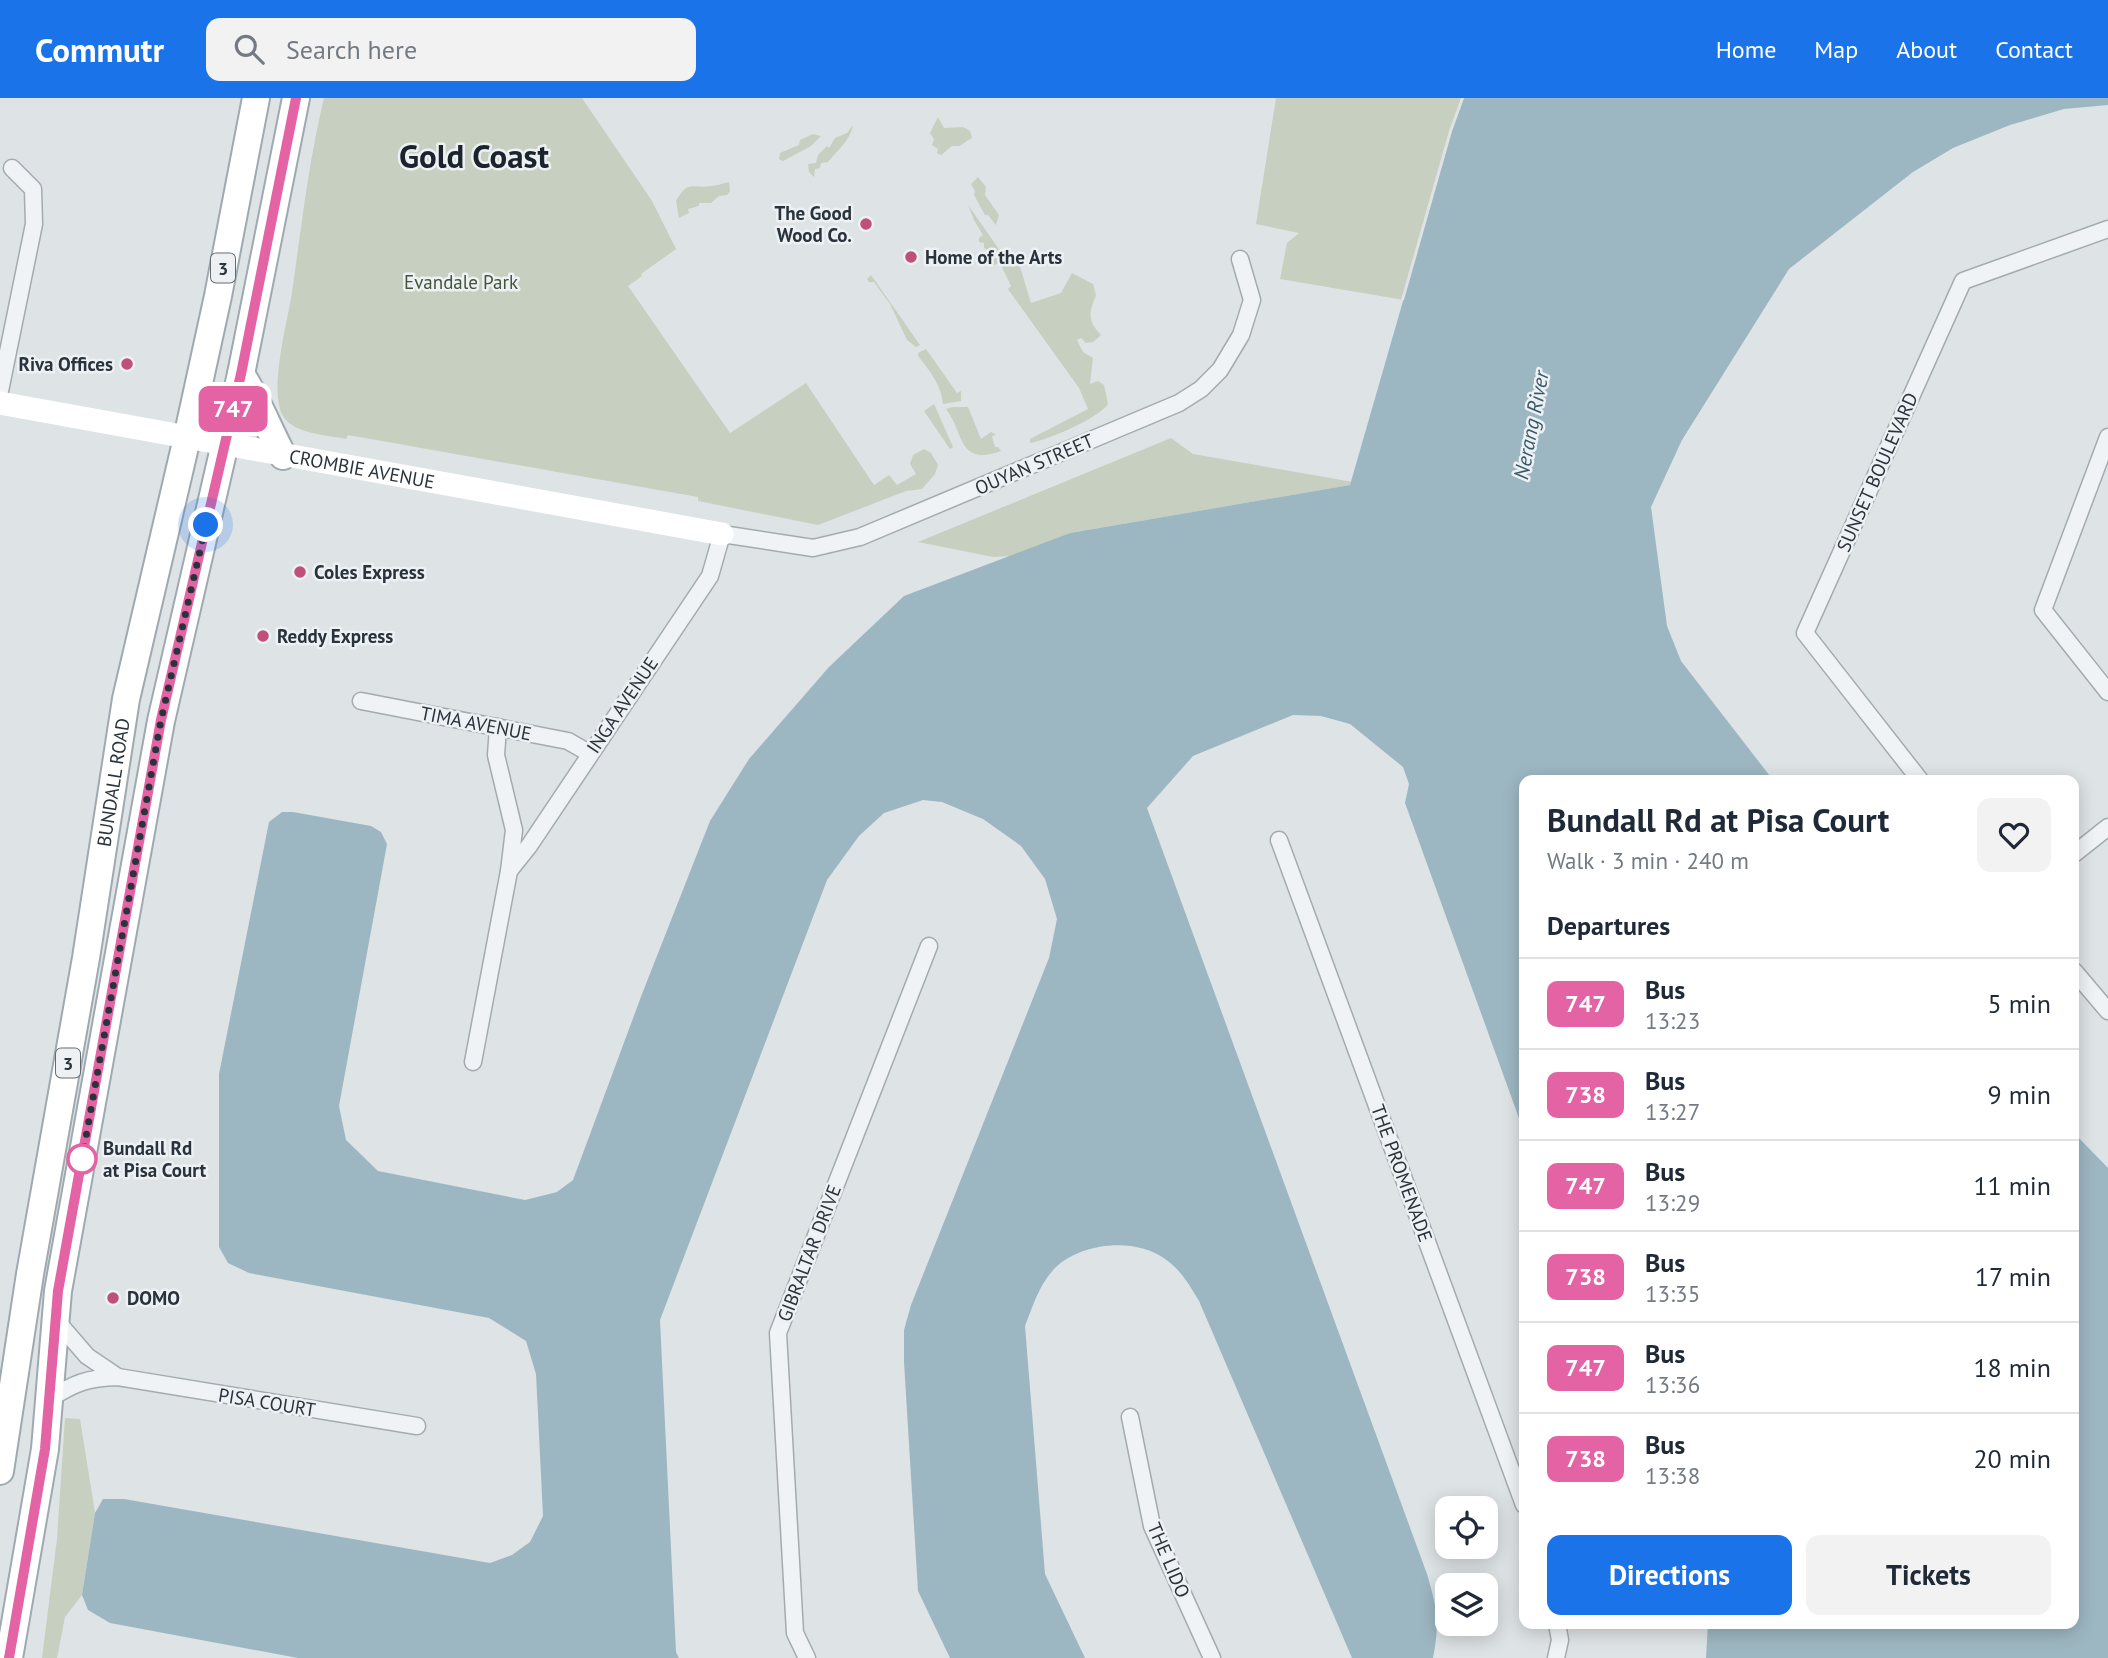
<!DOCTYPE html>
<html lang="en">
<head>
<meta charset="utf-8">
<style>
	:root { --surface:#fff; --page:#f2f2f3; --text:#1f2937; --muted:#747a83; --line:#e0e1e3; --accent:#1a73e8 }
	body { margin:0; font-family:"PT Sans",sans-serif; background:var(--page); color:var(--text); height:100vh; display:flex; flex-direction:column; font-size:26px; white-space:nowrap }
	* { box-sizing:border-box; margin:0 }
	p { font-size:23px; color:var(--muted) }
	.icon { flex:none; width:38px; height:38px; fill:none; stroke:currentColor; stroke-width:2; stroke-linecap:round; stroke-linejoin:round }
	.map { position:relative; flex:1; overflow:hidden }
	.drawer { position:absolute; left:1519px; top:677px; width:560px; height:854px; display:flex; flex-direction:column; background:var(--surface); border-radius:14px; box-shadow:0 4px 18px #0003 }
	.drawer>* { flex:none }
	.badge { padding:0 14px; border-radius:10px; font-size:24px; line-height:46px }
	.fabs { position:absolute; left:1435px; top:1398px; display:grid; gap:14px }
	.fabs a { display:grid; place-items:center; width:63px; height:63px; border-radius:14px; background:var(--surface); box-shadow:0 4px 18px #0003; font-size:35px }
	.you { position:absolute; width:35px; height:35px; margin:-18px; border:5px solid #fff; border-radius:50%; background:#1a73e8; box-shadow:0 0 0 10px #1a73e833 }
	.map>.badge { position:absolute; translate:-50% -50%; box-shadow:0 0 0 4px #fff }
	h2 { padding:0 28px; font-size:26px; line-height:63px }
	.round { display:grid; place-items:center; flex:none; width:74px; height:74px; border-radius:14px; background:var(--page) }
	.summary { display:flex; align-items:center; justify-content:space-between; height:119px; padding:0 28px }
	h1 { font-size:33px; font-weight:600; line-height:52px }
	.primary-button { display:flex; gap:14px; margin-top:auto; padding:14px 28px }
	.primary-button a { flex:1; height:80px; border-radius:14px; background:var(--accent); color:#fff; font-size:28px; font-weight:600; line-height:80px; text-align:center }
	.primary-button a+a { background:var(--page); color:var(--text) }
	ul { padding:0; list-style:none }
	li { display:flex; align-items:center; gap:21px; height:91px; padding:0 28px; border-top:2px solid var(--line) }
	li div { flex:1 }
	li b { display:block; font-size:26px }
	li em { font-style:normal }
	li .badge { min-width:77px; font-weight:700; text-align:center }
	header { display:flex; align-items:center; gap:42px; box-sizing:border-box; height:98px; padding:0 35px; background:var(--accent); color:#fff }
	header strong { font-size:33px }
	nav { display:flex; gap:38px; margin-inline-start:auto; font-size:24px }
	.search { width:490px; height:63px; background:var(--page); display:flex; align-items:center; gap:18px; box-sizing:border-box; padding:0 24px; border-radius:14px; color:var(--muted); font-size:26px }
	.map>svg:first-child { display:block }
</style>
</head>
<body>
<header>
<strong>Commutr</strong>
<div class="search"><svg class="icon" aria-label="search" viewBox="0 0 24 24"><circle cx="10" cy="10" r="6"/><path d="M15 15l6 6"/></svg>Search here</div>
<nav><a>Home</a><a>Map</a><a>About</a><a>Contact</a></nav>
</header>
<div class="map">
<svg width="2108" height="1560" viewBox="0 0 2108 1560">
	<rect width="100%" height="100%" fill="#dee3e6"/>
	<!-- green -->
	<g fill="#c7cfc0">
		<path d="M 324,0 L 582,0 L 652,103 L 676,151 L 641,176 L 642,178 L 628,188 L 730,335 L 806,285 L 874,387 L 889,377 L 897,387 L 916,376 L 910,366 L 913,357 L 924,351 L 931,355 L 938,367 L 935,376 L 922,391 L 906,393 L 818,427 L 698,403 L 698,399 L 348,337 L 346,341 C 327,337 294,336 283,318 C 269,294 286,228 291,201 C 301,134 308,66 324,0 Z"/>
		<path d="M 1276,0 L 1464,0 L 1452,33 L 1404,202 L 1280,181 L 1287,145 L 1299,135 L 1256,126 Z"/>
		<path d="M 938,19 L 944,30 L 963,29 L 970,33 L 972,40 L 959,48 L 952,48 L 941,57 L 937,55 L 938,51 L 932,47 L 934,41 L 930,35 Z"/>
		<path d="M 853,27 C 851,41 837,53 828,64 L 821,65 L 820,70 L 815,71 L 814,79 L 809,74 L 808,66 L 816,65 L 818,57 L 827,48 L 829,50 L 835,40 L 847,35 Z"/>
		<path d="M 813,36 L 821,38 L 811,48 L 783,63 L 779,61 L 780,55 L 799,47 L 800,42 Z"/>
		<path d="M 978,79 L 986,89 L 985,97 L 999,117 L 996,127 L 988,117 L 985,117 L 974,97 L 975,93 L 971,86 Z"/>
		<path d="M 729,84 L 730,93 L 727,97 L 719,98 L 711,105 L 699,105 L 699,108 L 688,111 L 689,115 L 679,120 L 676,103 C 688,81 693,91 711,88 C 717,88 723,85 729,84 Z"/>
		<path d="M 968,107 L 1010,167 L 1018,162 L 1031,205 L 1061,195 L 1072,175 L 1093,186 L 1096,197 C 1089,215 1087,222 1101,237 L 1093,244 L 1086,245 L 1081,240 L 1077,242 L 1083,254 L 1093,260 L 1090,286 L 1098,283 L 1104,287 L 1108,306 C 1099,320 1048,342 1030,345 L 1030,341 L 1088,311 L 1079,290 L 1008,191 L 1011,188 L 1000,165 L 991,168 L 992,154 L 984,150 L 984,145 L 979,144 L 979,140 L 983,137 L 974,122 Z"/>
		<path d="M 871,177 L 920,247 L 916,249 L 907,242 L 890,206 L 874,184 L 869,184 L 867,181 Z"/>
		<path d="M 926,251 L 957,295 L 961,293 L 961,303 L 943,306 C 941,287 930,273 918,258 L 918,255 Z"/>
		<path d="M 934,306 L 953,349 L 950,351 L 924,313 Z"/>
		<path d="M 953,309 L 968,309 L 981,341 L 991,334 L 996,337 L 992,338 L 995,349 L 998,349 L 1001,353 C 957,369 964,333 946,311 Z"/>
		<path d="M 1171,340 L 1193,356 L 1353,384 L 1350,387 L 1070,435 L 1012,458 L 993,459 L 918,444 Z"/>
		<path d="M 65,1320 L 80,1321 L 95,1415 L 82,1497 L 65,1519 L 57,1560 L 42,1560 L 57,1441 Z"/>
	</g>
	<!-- water -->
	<g fill="#9db7c2">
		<path d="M 1464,0 L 2108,0 L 2108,7 L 2064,11 L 2010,27 L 1953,50 L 1913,74 L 1789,171 L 1682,342 L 1651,409 L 1667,528 L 1681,563 L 1773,682 L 1524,682 L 1524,1034 L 1405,705 L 1409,686 L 1403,669 L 1350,626 L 1321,618 L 1293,617 L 1193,658 L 1147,710 L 1427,1476 C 1437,1510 1440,1525 1433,1560 L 1352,1560 L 1199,1203 C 1189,1186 1181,1172 1165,1161 C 1136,1139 1080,1144 1054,1171 C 1039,1187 1033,1208 1025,1228 L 1045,1476 L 1085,1560 L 950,1560 L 918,1493 L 904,1264 L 904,1232 L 911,1207 L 1049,860 L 1057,821 L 1045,781 L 1021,748 L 983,721 L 942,704 L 923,702 L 884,715 L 859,738 L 827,782 L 660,1222 L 676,1554 L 679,1560 L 298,1560 L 110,1525 L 88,1512 L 82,1497 L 95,1415 L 103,1401 L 124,1401 L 490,1465 L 512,1457 L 530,1444 L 543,1418 L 536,1276 L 526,1243 L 489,1220 L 249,1175 L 228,1165 L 219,1149 L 219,976 L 269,724 L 282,714 L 293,714 L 371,728 L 381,734 L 387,746 L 339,1008 L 346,1042 L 378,1073 L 525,1102 L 557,1094 L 573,1082 L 642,896 L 710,723 L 749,661 L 829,569 L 904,498 L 1070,435 L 1350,387 L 1452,33 Z"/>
		<path d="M 2074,1035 L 2108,1070 L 2108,1560 L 1706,1560 L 1708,1526 L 2074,1526 Z"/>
	</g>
	<!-- pier -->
	<path fill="#dee3e6" d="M 1461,0 L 1464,0 L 1452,33 L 1404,202 L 1401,202 L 1449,33 Z"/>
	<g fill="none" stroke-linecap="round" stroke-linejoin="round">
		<!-- street casing -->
		<g stroke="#a4abaf" stroke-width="19">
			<g id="street">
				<path d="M 0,293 L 34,126 L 33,91 L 12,70"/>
				<path d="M 2108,339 L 2043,512 L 2108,594"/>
				<path d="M 361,603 L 568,643 L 589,655"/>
				<path d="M 1920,682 L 1805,535 L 1963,183 L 2108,131"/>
				<path d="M 1279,742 L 1524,1407"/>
				<path d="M 2074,756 L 2108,729"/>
				<path d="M 509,773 L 529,748 L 710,478 L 722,436 L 813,450 L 860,439 L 1179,305 L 1201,291 L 1220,272 L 1241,237 L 1252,202 L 1240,161"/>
				<path d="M 2074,873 L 2108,913"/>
				<path d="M 473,964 L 509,773 L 514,732 L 496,657 L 498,629"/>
				<path d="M 55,1221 L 87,1258 L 118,1279"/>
				<path d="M 48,1302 C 74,1285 87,1280 118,1279 L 417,1328"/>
				<path d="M 1130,1319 L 1152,1428 L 1212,1560"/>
				<path d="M 807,1560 L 795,1535 L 778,1235 L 929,848"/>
				<path d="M 1556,1560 L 1560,1542 L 1557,1526"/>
			</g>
		</g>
		<!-- primary casing -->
		<g stroke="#9fa9b0" stroke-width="30">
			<g id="primary">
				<path d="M 241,276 C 258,302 268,330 283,358"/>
				<path id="s2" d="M 0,1373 L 30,1176 L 86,860 L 126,601 L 187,340 L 218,198 L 256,0"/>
				<path d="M 9,1560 L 45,1351 L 58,1193 L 161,623 L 241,276 L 296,0"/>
			</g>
		</g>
		<!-- street -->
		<use href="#street" stroke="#f0f3f5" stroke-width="16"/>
		<!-- secondary -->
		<path stroke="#fff" stroke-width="23" id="s1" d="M 0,305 L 722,436"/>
		<!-- primary -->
		<use href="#primary" stroke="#fff" stroke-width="26"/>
	</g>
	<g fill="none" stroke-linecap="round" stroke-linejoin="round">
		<!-- line casing -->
		<g stroke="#fff" stroke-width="16">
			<path id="line" d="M 9,1560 L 45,1351 L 58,1193 L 161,622 L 241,276 L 296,0"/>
		</g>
		<!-- line -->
		<use href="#line" stroke="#e463a4" stroke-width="10"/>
		<!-- walk -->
		<path stroke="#29333b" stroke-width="7" stroke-dasharray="0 12.6" d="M 82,1061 L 161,622 L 206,427"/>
	</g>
	<!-- markers -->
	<g fill="#bf5077" stroke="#edf1f4" stroke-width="2.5">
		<circle cx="866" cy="126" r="7"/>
		<circle cx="911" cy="159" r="7"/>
		<circle cx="127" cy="266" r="7"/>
		<circle cx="300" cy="474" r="7"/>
		<circle cx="263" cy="538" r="7"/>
		<circle cx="113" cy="1200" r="7"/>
	</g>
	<circle fill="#fff" stroke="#e463a4" stroke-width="3.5" cx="82" cy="1061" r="14"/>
	<g text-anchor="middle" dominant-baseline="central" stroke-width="5" stroke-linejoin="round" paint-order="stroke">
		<!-- shield labels -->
		<g fill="#edf1f4" stroke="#646c72" stroke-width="2">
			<rect x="211" y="155.5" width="24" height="29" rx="5"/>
			<rect x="56" y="950.5" width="24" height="29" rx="5"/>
		</g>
		<g font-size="18" font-weight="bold" fill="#29333b">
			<text x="223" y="170">3</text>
			<text x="68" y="965">3</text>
		</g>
		<!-- poi labels -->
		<g font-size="19" font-weight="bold" fill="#29333b" stroke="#edf1f4" text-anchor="start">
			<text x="852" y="115" text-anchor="end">The Good<tspan x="852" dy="22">Wood Co.</tspan></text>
			<text x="925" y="159">Home of the Arts</text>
			<text x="113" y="266" text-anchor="end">Riva Offices</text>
			<text x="314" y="474">Coles Express</text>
			<text x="277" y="538">Reddy Express</text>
			<text x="127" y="1200">DOMO</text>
		</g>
		<!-- park labels -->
		<g font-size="19" fill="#435538" stroke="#edf1f4">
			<text x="461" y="184">Evandale Park</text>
		</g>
		<!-- street labels -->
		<g font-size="19" fill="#29333b" stroke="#edf1f4">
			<text transform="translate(1034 366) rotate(-23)">OUYAN STREET</text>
			<text stroke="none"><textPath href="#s1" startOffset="368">CROMBIE AVENUE</textPath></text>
			<text transform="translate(1877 374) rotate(-66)">SUNSET BOULEVARD</text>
			<text transform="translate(622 607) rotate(-56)">INGA AVENUE</text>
			<text transform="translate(476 625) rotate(11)">TIMA AVENUE</text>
			<text stroke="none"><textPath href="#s2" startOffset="698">BUNDALL ROAD</textPath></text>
			<text transform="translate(1402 1075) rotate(70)">THE PROMENADE</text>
			<text transform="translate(809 1155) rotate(-69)">GIBRALTAR DRIVE</text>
			<text transform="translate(267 1304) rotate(9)">PISA COURT</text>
			<text transform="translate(1169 1462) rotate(67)">THE LIDO</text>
		</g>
		<!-- stop labels -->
		<g font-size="19" font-weight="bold" fill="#29333b" stroke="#edf1f4" text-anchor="start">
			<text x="103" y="1050">Bundall Rd<tspan x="103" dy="22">at Pisa Court</tspan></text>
		</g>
		<!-- water labels -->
		<g font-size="21" font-style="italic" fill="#38596a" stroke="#edf1f4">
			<text transform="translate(1531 327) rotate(-79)">Nerang River</text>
		</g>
		<!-- town labels -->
		<g font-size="33" font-weight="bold" fill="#1b242c" stroke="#edf1f4">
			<text x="474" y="57">Gold Coast</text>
		</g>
	</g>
</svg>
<div class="fabs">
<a><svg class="icon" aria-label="locate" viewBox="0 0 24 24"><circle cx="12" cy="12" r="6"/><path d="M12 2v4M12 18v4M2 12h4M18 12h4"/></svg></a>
<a><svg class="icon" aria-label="layers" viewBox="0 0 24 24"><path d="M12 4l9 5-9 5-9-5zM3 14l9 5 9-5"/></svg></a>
</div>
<div class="you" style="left:206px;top:427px"></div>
<b class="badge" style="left:233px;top:311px;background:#e463a4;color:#fff">747</b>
<section class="drawer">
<div class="summary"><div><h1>Bundall Rd at Pisa Court</h1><p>Walk · 3 min · 240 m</p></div><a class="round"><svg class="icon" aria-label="heart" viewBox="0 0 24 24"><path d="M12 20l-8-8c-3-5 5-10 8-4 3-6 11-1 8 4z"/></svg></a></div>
<h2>Departures</h2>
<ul>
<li><span class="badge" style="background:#e463a4;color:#fff">747</span><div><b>Bus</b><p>13:23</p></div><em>5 min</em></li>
<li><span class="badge" style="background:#e463a4;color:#fff">738</span><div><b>Bus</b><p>13:27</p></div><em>9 min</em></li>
<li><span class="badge" style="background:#e463a4;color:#fff">747</span><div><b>Bus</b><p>13:29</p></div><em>11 min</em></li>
<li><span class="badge" style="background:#e463a4;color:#fff">738</span><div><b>Bus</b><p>13:35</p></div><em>17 min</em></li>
<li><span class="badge" style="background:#e463a4;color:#fff">747</span><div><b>Bus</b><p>13:36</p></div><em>18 min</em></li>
<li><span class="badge" style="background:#e463a4;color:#fff">738</span><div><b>Bus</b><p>13:38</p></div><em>20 min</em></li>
</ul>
<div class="primary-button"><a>Directions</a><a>Tickets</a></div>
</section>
</div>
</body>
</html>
